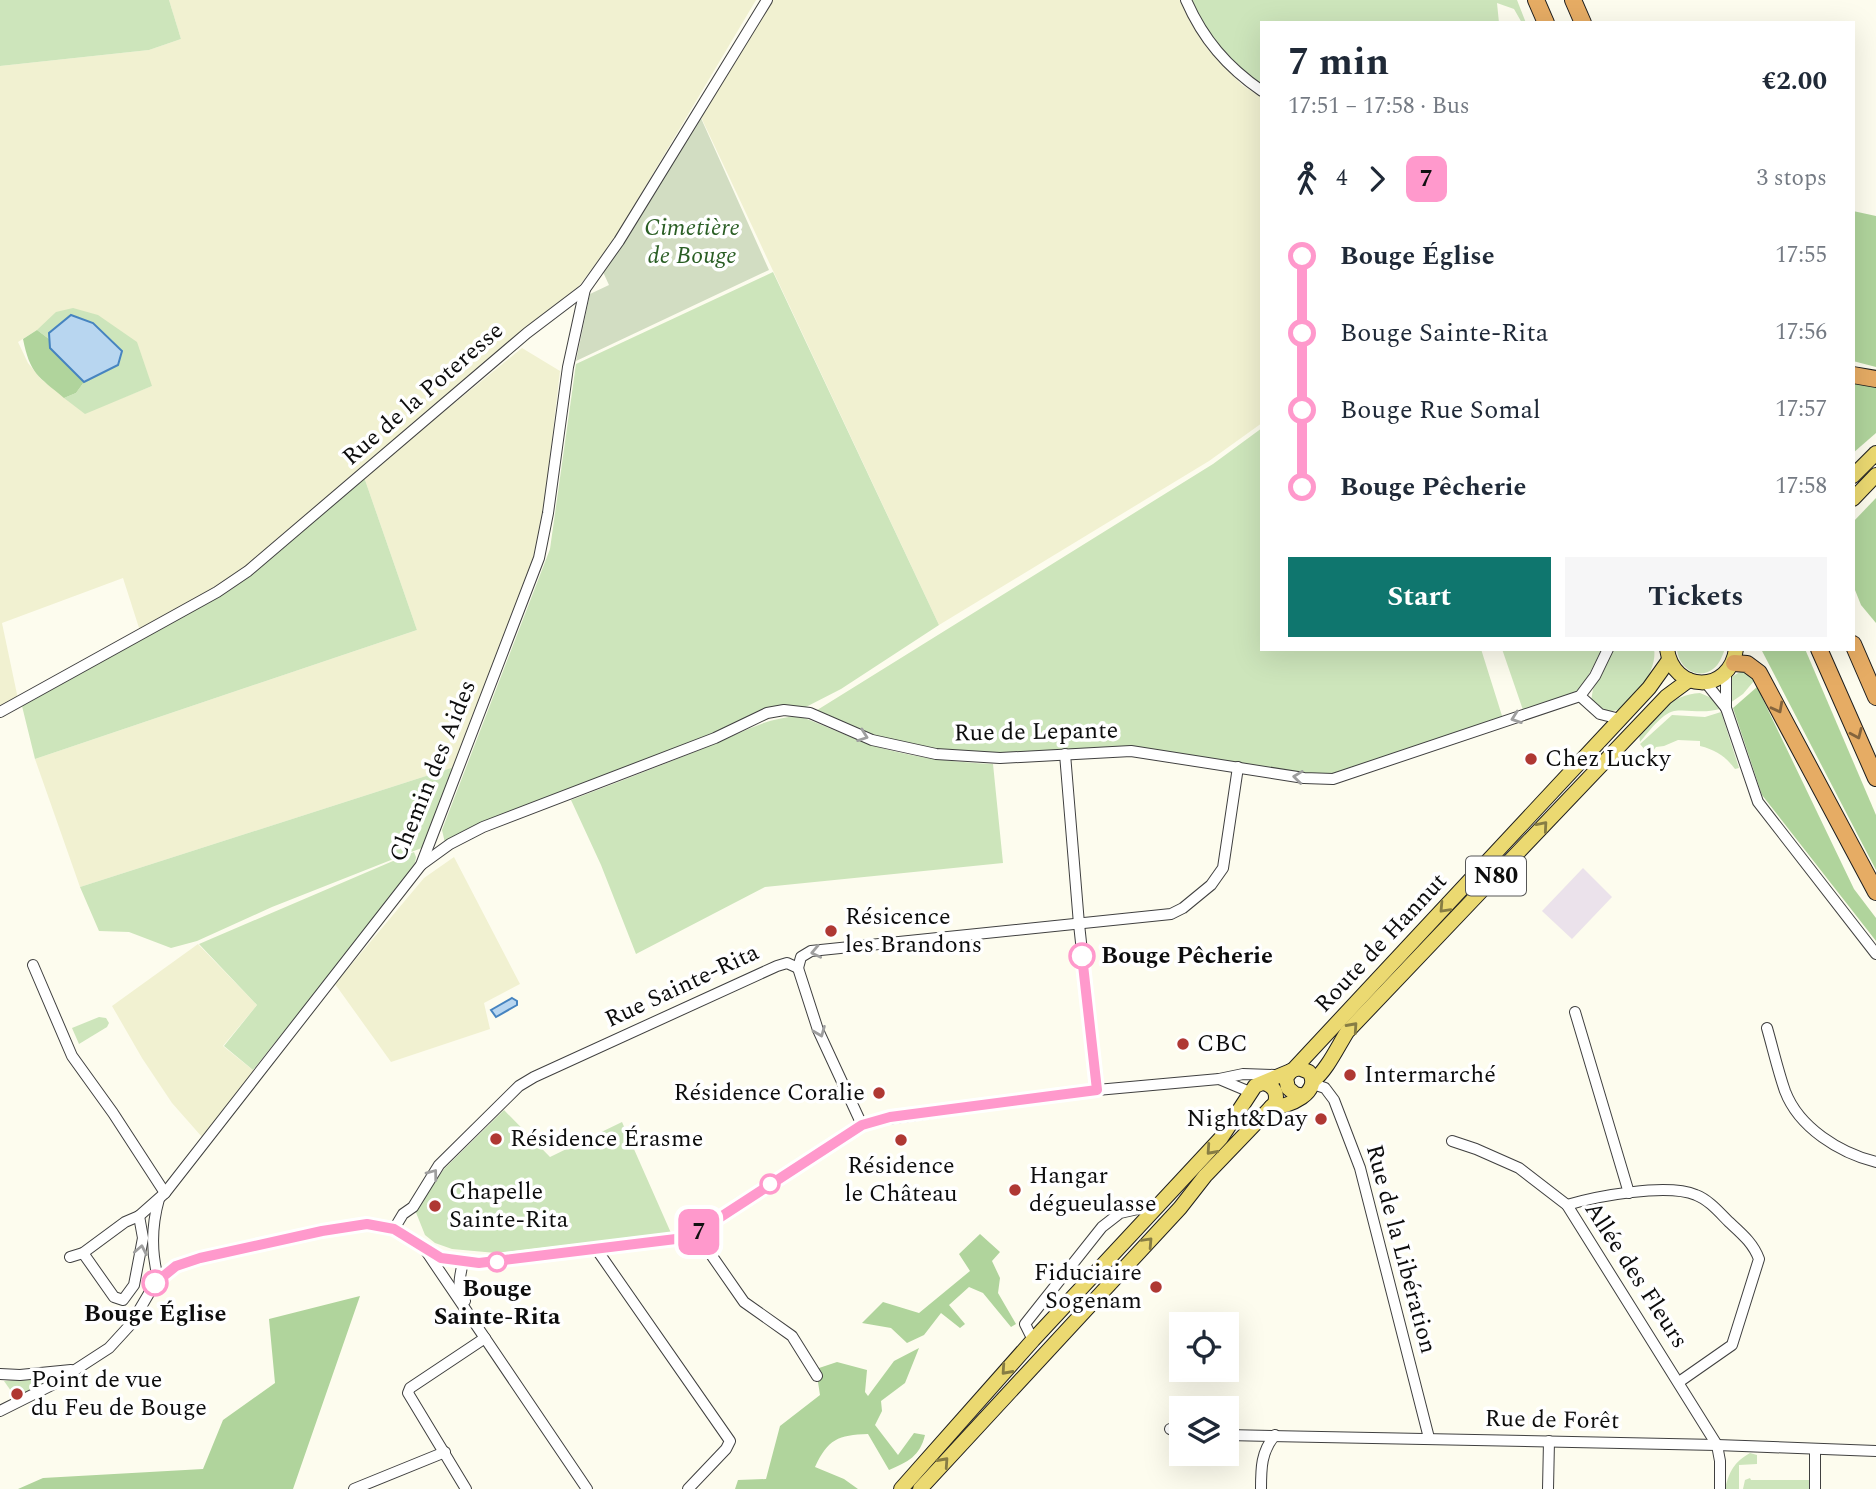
<!DOCTYPE html>
<html lang="en">
<head>
<meta charset="utf-8">
<style>
	:root { --surface:#fff; --page:#f6f6f7; --text:#1f2937; --muted:#747a83; --accent:#0f766e }
	body { margin:0; font-family:Spectral,serif; background:var(--page); color:var(--text); height:100vh; display:flex; flex-direction:column; font-size:26px; white-space:nowrap }
	* { box-sizing:border-box; margin:0 }
	p { font-size:23px; color:var(--muted) }
	.icon { flex:none; width:38px; height:38px; fill:none; stroke:currentColor; stroke-width:2; stroke-linecap:round; stroke-linejoin:round }
	.map { position:relative; flex:1; overflow:hidden }
	.details { position:absolute; left:1260px; top:21px; width:595px; height:630px; display:flex; flex-direction:column; background:var(--surface); border-radius:0px; box-shadow:0 7px 28px #0002 }
	.details>* { flex:none }
	.badge { padding:0 14px; border-radius:10px; font-size:24px; line-height:46px }
	.tools { position:absolute; left:1169px; top:1312px; display:grid; gap:14px }
	.tools a { display:grid; place-items:center; width:70px; height:70px; border-radius:0px; background:var(--surface); box-shadow:0 7px 28px #0002; font-size:35px }
	.map>.badge { position:absolute; translate:-50% -50%; box-shadow:0 0 0 4px #fff }
	.legs { display:flex; align-items:center; gap:10px; height:77px; padding:0 28px; font-size:23px }
	.legs p { margin-inline-start:auto }
	.overview { display:flex; align-items:center; justify-content:space-between; height:119px; padding:0 28px }
	h1 { font-size:38px; font-weight:700; line-height:52px }
	.action { display:flex; gap:14px; margin-top:auto; padding:14px 28px }
	.action a { flex:1; height:80px; border-radius:0px; background:var(--accent); color:#fff; font-size:28px; font-weight:700; line-height:80px; text-align:center }
	.action a+a { background:var(--page); color:var(--text) }
	ul { padding:0 28px; list-style:none }
	li { display:flex; align-items:center; gap:24px; height:77px; font-size:26px }
	li i { display:grid; place-items:center; width:10px; height:100%; margin:0 9px; background:currentColor }
	li i::after { content:''; width:18px; height:18px; margin:-9px; border:5px solid; border-radius:50%; background:var(--surface) }
	li p { margin-inline-start:auto }
	li:first-child i { background:linear-gradient(#0000 50%,currentColor 0) }
	li:last-child i { background:linear-gradient(currentColor 50%,#0000 0) }
	.map>svg:first-child { display:block }
</style>
</head>
<body>
<div class="map">
<svg width="1876" height="1489" viewBox="0 0 1876 1489">
	<rect width="100%" height="100%" fill="#fdfcee"/>
	<!-- industrial -->
	<path fill="#ebe2eb" d="M 1583,868 L 1612,897 L 1572,939 L 1542,911 Z"/>
	<!-- farmland -->
	<g fill="#f1f1d1" fill-rule="evenodd">
		<path d="M 169,0 L 756,0 L 613,241 L 579,286 L 237,577 L 140,631 L 123,578 L 2,623 L 18,699 L 0,709 L 0,66 L 149,50 L 181,39 ZM 37,330 L 152,386 L 85,413 L 41,379 L 28,363 L 18,342 Z"/>
		<path d="M 771,0 L 1180,0 L 1208,49 L 1242,85 L 1262,98 L 1262,423 L 1209,461 L 939,625 L 700,115 Z"/>
		<path d="M 522,348 L 560,371 L 540,543 L 454,767 L 80,887 L 35,759 L 417,630 L 364,477 Z"/>
		<path d="M 454,857 L 520,984 L 484,1003 L 490,1029 L 391,1062 L 335,984 L 424,878 Z"/>
		<path d="M 198,944 L 257,1005 L 223,1046 L 254,1071 L 202,1137 L 172,1103 L 142,1058 L 112,1006 Z"/>
	</g>
	<!-- green -->
	<g fill="#cde5bb">
		<path d="M 0,0 L 169,0 L 181,39 L 149,50 L 0,66 Z"/>
		<path d="M 1191,0 L 1517,0 L 1526,23 L 1522,23 L 1514,9 L 1497,3 L 1499,23 L 1262,23 L 1262,86 C 1230,65 1208,34 1191,0 Z"/>
		<path d="M 773,272 L 939,625 L 841,689 L 802,709 L 776,709 L 445,843 L 442,830 L 550,549 L 576,364 Z"/>
		<path d="M 73,308 L 98,315 L 137,342 L 152,386 L 85,414 L 64,398 L 76,393 L 84,382 L 118,365 L 49,333 L 49,339 L 37,330 L 56,312 Z"/>
		<path d="M 1262,428 L 1262,649 L 1481,649 L 1503,719 L 1342,773 L 1319,776 L 1130,748 L 1004,753 L 946,750 L 902,743 L 858,731 L 814,712 L 1213,464 Z"/>
		<path d="M 364,477 L 417,630 L 35,759 L 22,706 L 232,589 Z"/>
		<path d="M 1502,649 L 1603,649 L 1579,692 L 1524,713 Z"/>
		<path d="M 1614,649 L 1654,649 C 1658,668 1635,704 1617,710 C 1606,713 1599,708 1591,701 L 1593,689 Z"/>
		<path d="M 1677,649 L 1725,649 C 1722,656 1720,664 1713,669 C 1697,681 1678,667 1677,649 Z"/>
		<path d="M 1740,672 L 1747,672 L 1754,681 L 1743,694 L 1730,703 L 1730,678 Z"/>
		<path d="M 1700,693 L 1714,699 L 1720,709 C 1702,714 1689,709 1674,711 C 1661,714 1648,733 1640,742 L 1639,734 C 1659,714 1670,695 1700,693 Z"/>
		<path d="M 1721,712 L 1739,768 L 1735,769 C 1725,756 1716,750 1700,746 L 1700,741 L 1678,740 L 1664,746 L 1656,747 L 1653,751 L 1645,750 L 1640,744 L 1672,715 L 1705,717 Z"/>
		<path d="M 798,716 C 820,723 841,734 864,742 C 904,757 951,762 993,764 L 1003,863 L 765,887 L 636,954 L 601,865 L 571,800 C 618,782 665,764 712,745 C 740,733 766,718 798,716 Z"/>
		<path d="M 454,767 L 424,847 L 272,907 L 197,941 L 171,948 L 129,932 L 99,931 L 80,887 Z"/>
		<path d="M 414,852 L 416,857 L 415,863 L 392,896 L 253,1070 L 224,1046 L 257,1005 L 199,944 Z"/>
		<path d="M 99,1017 L 106,1018 L 109,1023 L 107,1027 L 79,1044 L 72,1028 Z"/>
		<path d="M 504,1110 L 550,1157 L 622,1122 L 671,1233 L 496,1253 L 452,1249 L 435,1243 L 425,1235 L 415,1210 L 444,1169 Z"/>
		<path d="M 41,1377 L 44,1384 L 16,1398 L 4,1381 Z"/>
		<path d="M 1750,1453 L 1757,1455 L 1757,1464 L 1739,1465 L 1739,1489 L 1725,1489 C 1729,1472 1734,1462 1750,1453 Z"/>
		<path d="M 1750,1478 L 1751,1480 L 1810,1480 L 1810,1489 L 1743,1489 L 1745,1480 Z"/>
	</g>
	<!-- forest -->
	<g fill="#b0d49c">
		<path d="M 1853,211 L 1876,216 L 1876,367 L 1853,361 Z"/>
		<path d="M 37,330 L 49,339 L 51,349 L 84,382 L 76,393 L 64,398 C 38,376 30,374 23,339 Z"/>
		<path d="M 1853,378 L 1876,382 L 1876,433 L 1853,453 Z"/>
		<path d="M 1876,498 L 1876,623 L 1861,605 L 1853,585 L 1853,522 Z"/>
		<path d="M 1761,649 L 1805,649 L 1876,815 L 1876,870 Z"/>
		<path d="M 1757,687 L 1854,889 L 1876,918 L 1876,941 L 1762,795 L 1733,708 Z"/>
		<path d="M 980,1234 L 1000,1252 L 992,1261 L 1000,1278 L 998,1293 L 1016,1324 L 1011,1327 L 983,1293 L 969,1287 L 949,1305 L 965,1324 L 960,1328 L 941,1313 L 924,1335 L 907,1343 L 891,1328 L 862,1323 L 883,1302 L 919,1313 L 970,1271 L 959,1254 Z"/>
		<path d="M 360,1296 L 293,1489 L 18,1489 L 43,1478 L 203,1469 L 223,1420 L 275,1383 L 269,1319 Z"/>
		<path d="M 919,1348 L 905,1383 L 881,1401 L 882,1411 L 875,1425 L 898,1455 L 914,1433 L 925,1435 C 920,1456 908,1462 889,1470 L 868,1434 C 838,1435 828,1439 815,1467 L 844,1479 L 858,1489 L 735,1489 L 738,1480 L 766,1479 L 780,1426 L 820,1395 L 816,1369 L 837,1362 L 867,1370 L 865,1392 L 868,1396 L 894,1361 Z"/>
	</g>
	<!-- cemetery -->
	<path fill="#d2ddc2" d="M 700,116 L 769,270 L 576,361 L 590,294 L 609,285 L 603,272 Z"/>
	<!-- water -->
	<g fill="#b8d6f0" stroke="#4684c0" stroke-width="2">
		<path d="M 71,315 L 93,323 L 122,351 L 118,365 L 84,382 L 50,348 L 49,333 Z"/>
		<path d="M 512,998 L 517,1001 L 517,1005 L 496,1017 L 491,1010 Z"/>
	</g>
	<g fill="none" stroke-linecap="round" stroke-linejoin="round">
		<!-- minor casing -->
		<g stroke="#404040" stroke-width="12">
			<g id="minor">
				<path d="M 1186,0 C 1203,39 1227,67 1262,91"/>
				<path d="M 1726,673 L 1726,708 L 1758,802 L 1876,954"/>
				<path d="M 1706,683 L 1726,708"/>
				<path d="M 1580,696 L 1600,714 L 1620,719"/>
				<path d="M 0,712 L 217,592 L 248,571 L 527,333 L 585,289 L 619,241 L 767,0"/>
				<path d="M 1065,754 L 1079,924 L 1097,1090"/>
				<path d="M 421,865 L 450,844 L 483,827 L 715,738 L 767,713 L 784,710 L 810,713 L 872,740 L 936,754 L 1000,758 L 1131,751 L 1304,778 L 1333,779 L 1580,696 L 1595,676 L 1608,649"/>
				<path d="M 33,965 L 72,1056 L 113,1113 L 165,1193"/>
				<path d="M 798,968 L 801,957 L 811,951 L 1171,914 L 1183,908 L 1211,885 L 1223,868 L 1238,767"/>
				<path d="M 798,968 L 818,1030 L 862,1125"/>
				<path d="M 1575,1012 L 1629,1193"/>
				<path d="M 1767,1028 C 1773,1049 1778,1071 1785,1091 C 1799,1128 1840,1153 1876,1162"/>
				<path d="M 1219,1079 L 1250,1092"/>
				<path d="M 1313,1084 L 1325,1088 L 1334,1100 L 1360,1168 L 1429,1438"/>
				<path d="M 1452,1141 L 1476,1149 L 1519,1168 L 1567,1205 L 1717,1445 L 1720,1461 L 1720,1489"/>
				<path d="M 1567,1205 C 1597,1196 1667,1183 1696,1195 C 1709,1200 1719,1212 1729,1222 C 1742,1234 1753,1243 1759,1259 L 1732,1345 L 1679,1382"/>
				<path d="M 394,1229 L 403,1214 L 413,1207 L 439,1165 L 519,1086 L 534,1077 L 777,966 L 787,963 L 798,968"/>
				<path d="M 696,1233 L 744,1302 L 792,1336 L 817,1376"/>
				<path d="M 597,1250 L 730,1441 L 726,1449 L 688,1489"/>
				<path d="M 426,1251 L 587,1489"/>
				<path d="M 83,1253 L 114,1297 L 123,1300 L 134,1285 L 143,1238 L 139,1216"/>
				<path d="M 70,1257 L 83,1253 L 125,1222 L 139,1216 L 165,1193 L 421,865 L 539,558 L 548,513 L 568,367 L 585,289"/>
				<path d="M 463,1262 C 460,1277 456,1288 465,1301"/>
				<path d="M 158,1278 C 151,1252 152,1224 159,1199"/>
				<path d="M 1033,1340 L 1025,1324 L 1102,1227 L 1120,1213 L 1160,1204"/>
				<path d="M 0,1374 L 20,1375 L 71,1370"/>
				<path d="M 0,1411 L 52,1385 L 109,1348 L 131,1324 L 158,1278 L 176,1266 L 200,1258 L 322,1231 L 367,1224 L 394,1229 L 441,1258 L 479,1263 L 684,1238 L 696,1233 L 862,1125 L 872,1121 L 1097,1090 L 1219,1079 L 1243,1074 L 1275,1075"/>
				<path d="M 1170,1429 L 1181,1434"/>
				<path d="M 1227,1435 L 1717,1445 L 1876,1451"/>
				<path d="M 1815,1449 L 1815,1489"/>
				<path d="M 354,1489 L 445,1452"/>
				<path d="M 466,1489 L 408,1393 L 410,1388 L 485,1338"/>
				<path d="M 1261,1489 C 1261,1468 1261,1452 1275,1435"/>
				<path d="M 1548,1489 L 1549,1441"/>
			</g>
		</g>
		<!-- major casing -->
		<g stroke="#1e1e1e" stroke-width="16">
			<g id="major">
				<path d="M 1853,476 L 1876,453"/>
				<path d="M 1853,499 L 1876,475"/>
				<path d="M 1667,649 C 1673,693 1730,694 1736,649"/>
				<path d="M 1291,1071 L 1286,1078 L 1288,1088 L 1295,1094 L 1300,1095"/>
				<path d="M 1313,1081 C 1327,1070 1337,1048 1347,1032 L 1666,697 L 1689,680"/>
				<path d="M 1271,1107 C 1288,1108 1323,1092 1309,1072 L 1299,1068 L 1293,1070"/>
				<path d="M 901,1489 L 1033,1340 L 1221,1138 L 1255,1086 L 1293,1070 L 1649,688 L 1669,660"/>
				<path d="M 920,1489 L 1180,1208 L 1205,1176 L 1275,1103 C 1278,1093 1274,1086 1264,1083"/>
			</g>
		</g>
		<!-- highway casing -->
		<g stroke="#1e1e1e" stroke-width="18">
			<g id="highway">
				<path d="M 1536,0 L 1546,23"/>
				<path d="M 1573,0 L 1583,23"/>
				<path d="M 1853,375 L 1876,379"/>
				<path d="M 1853,644 L 1876,697"/>
				<path d="M 1819,649 L 1876,778"/>
				<path d="M 1734,663 L 1747,664 L 1759,673 L 1876,892"/>
			</g>
		</g>
		<!-- minor -->
		<use href="#minor" stroke="#fff" stroke-width="10"/>
		<!-- major -->
		<use href="#major" stroke="#ebd971" stroke-width="14"/>
		<!-- highway -->
		<use href="#highway" stroke="#e6ac64" stroke-width="16"/>
	</g>
	<!-- one-way arrows -->
	<defs><path id="oneway-chevron" d="M-2-3.5L2.5 0L-2 3.5" fill="none" stroke-width="1.6" stroke-linecap="round" stroke-linejoin="round" transform="scale(1.75)"/></defs>
	<g stroke="#84643d">
		<use href="#oneway-chevron" transform="translate(1778 708) rotate(62)"/>
		<use href="#oneway-chevron" transform="translate(1857 734) rotate(66)"/>
	</g>
	<g stroke="#9e9e9e">
		<use href="#oneway-chevron" transform="translate(1516 718) rotate(161)"/>
		<use href="#oneway-chevron" transform="translate(863 736) rotate(20)"/>
		<use href="#oneway-chevron" transform="translate(1298 777) rotate(-173)"/>
		<use href="#oneway-chevron" transform="translate(816 952) rotate(168)"/>
		<use href="#oneway-chevron" transform="translate(820 1032) rotate(68)"/>
		<use href="#oneway-chevron" transform="translate(433 1174) rotate(-53)"/>
		<use href="#oneway-chevron" transform="translate(141 1250) rotate(-79)"/>
	</g>
	<g stroke="#877d44">
		<use href="#oneway-chevron" transform="translate(1543 826) rotate(-49)"/>
		<use href="#oneway-chevron" transform="translate(1444 908) rotate(133)"/>
		<use href="#oneway-chevron" transform="translate(1353 1027) rotate(-48)"/>
		<use href="#oneway-chevron" transform="translate(1211 1150) rotate(132)"/>
		<use href="#oneway-chevron" transform="translate(1148 1242) rotate(-47)"/>
		<use href="#oneway-chevron" transform="translate(1006 1370) rotate(132)"/>
		<use href="#oneway-chevron" transform="translate(944 1462) rotate(-48)"/>
	</g>
	<g fill="none" stroke-linecap="round" stroke-linejoin="round">
		<!-- line-1 casing -->
		<g stroke="#fff" stroke-width="16">
			<path id="line-1" d="M 155,1283 L 176,1266 L 200,1258 L 322,1231 L 367,1224 L 394,1229 L 441,1258 L 479,1263 L 684,1238 L 696,1233 L 862,1125 L 890,1117 L 1097,1090 L 1082,956"/>
		</g>
		<!-- line-1 -->
		<use href="#line-1" stroke="#f9c" stroke-width="10"/>
	</g>
	<!-- markers -->
	<g fill="#af3833" stroke="#fff" stroke-width="2.5">
		<circle cx="1531" cy="759" r="7"/>
		<circle cx="831" cy="931" r="7"/>
		<circle cx="1183" cy="1044" r="7"/>
		<circle cx="1350" cy="1075" r="7"/>
		<circle cx="879" cy="1093" r="7"/>
		<circle cx="1321" cy="1119" r="7"/>
		<circle cx="496" cy="1139" r="7"/>
		<circle cx="901" cy="1140" r="7"/>
		<circle cx="1015" cy="1190" r="7"/>
		<circle cx="435" cy="1206" r="7"/>
		<circle cx="1156" cy="1287" r="7"/>
		<circle cx="17" cy="1394" r="7"/>
	</g>
	<g fill="#fff" stroke="#f9c" stroke-width="3.5">
		<circle cx="1082" cy="956" r="12"/>
		<circle cx="770" cy="1184" r="9"/>
		<circle cx="497" cy="1262" r="9"/>
		<circle cx="155" cy="1283" r="12"/>
	</g>
	<g text-anchor="middle" dominant-baseline="central" stroke-width="7" stroke-linejoin="round" paint-order="stroke">
		<!-- shield labels -->
		<rect fill="#fff" stroke="#565656" stroke-width="2" x="1466" y="856.5" width="60" height="39" rx="5"/>
		<g font-size="23" font-weight="bold" fill="#0d0d0d">
			<text x="1496" y="876">N80</text>
		</g>
		<!-- park labels -->
		<g font-size="24" font-style="italic" fill="#2a5e24" stroke="#fff">
			<text x="692" y="228">Cimetière<tspan x="692" dy="28">de Bouge</tspan></text>
		</g>
		<!-- street labels -->
		<g font-size="24" fill="#0d0d0d" stroke="#fff">
			<text transform="translate(423 394) rotate(-41)">Rue de la Poteresse</text>
			<text transform="translate(1036 732) rotate(-1)">Rue de Lepante</text>
			<text transform="translate(433 771) rotate(-68)">Chemin des Aides</text>
			<text transform="translate(1381 943) rotate(-47)">Route de Hannut</text>
			<text transform="translate(682 986) rotate(-25)">Rue Sainte-Rita</text>
			<text transform="translate(1401 1249) rotate(75)">Rue de la Libération</text>
			<text transform="translate(1636 1275) rotate(57)">Allée des Fleurs</text>
			<text transform="translate(1552 1420) rotate(1)">Rue de Forêt</text>
		</g>
		<!-- poi labels -->
		<g font-size="24" fill="#0d0d0d" stroke="#fff" text-anchor="start">
			<text x="1545" y="759">Chez Lucky</text>
			<text x="845" y="917">Résicence<tspan x="845" dy="28">les Brandons</tspan></text>
			<text x="1197" y="1044">CBC</text>
			<text x="1364" y="1075">Intermarché</text>
			<text x="865" y="1093" text-anchor="end">Résidence Coralie</text>
			<text x="1307" y="1119" text-anchor="end">Night&amp;Day</text>
			<text x="510" y="1139">Résidence Érasme</text>
			<text x="901" y="1166" text-anchor="middle">Résidence<tspan x="901" dy="28">le Château</tspan></text>
			<text x="1029" y="1176">Hangar<tspan x="1029" dy="28">dégueulasse</tspan></text>
			<text x="449" y="1192">Chapelle<tspan x="449" dy="28">Sainte-Rita</tspan></text>
			<text x="1142" y="1273" text-anchor="end">Fiduciaire<tspan x="1142" dy="28">Sogenam</tspan></text>
			<text x="31" y="1380">Point de vue<tspan x="31" dy="28">du Feu de Bouge</tspan></text>
		</g>
		<!-- stop labels -->
		<g font-size="24" font-weight="bold" fill="#0d0d0d" stroke="#fff">
			<text x="1101" y="956" text-anchor="start">Bouge Pêcherie</text>
			<text x="497" y="1289">Bouge<tspan x="497" dy="28">Sainte-Rita</tspan></text>
			<text x="155" y="1314">Bouge Église</text>
		</g>
	</g>
</svg>
<div class="tools">
<a><svg class="icon" aria-label="locate" viewBox="0 0 24 24"><circle cx="12" cy="12" r="6"/><path d="M12 2v4M12 18v4M2 12h4M18 12h4"/></svg></a>
<a><svg class="icon" aria-label="layers" viewBox="0 0 24 24"><path d="M12 4l9 5-9 5-9-5zM3 14l9 5 9-5"/></svg></a>
</div>
<b class="badge" style="left:699px;top:1232px;background:#f9c;color:#111">7</b>
<section class="details">
<div class="overview"><div><h1>7 min</h1><p>17:51 – 17:58 · Bus</p></div><b>€2.00</b></div>
<div class="legs"><svg class="icon" aria-label="walk" viewBox="0 0 24 24"><circle cx="13" cy="4" r="2"/><path d="M13 8l-2 6 4 7M11 14l-3 7M7 12l3-4h3l4 4"/></svg>4<svg class="icon" aria-label="forward" viewBox="0 0 24 24"><path d="M9 5l7 7-7 7"/></svg><b class="badge" style="background:#f9c;color:#111">7</b><p>3 stops</p></div>
<ul>
<li><i style="color:#f9c"></i><b>Bouge Église</b><p>17:55</p></li>
<li><i style="color:#f9c"></i><span>Bouge Sainte-Rita</span><p>17:56</p></li>
<li><i style="color:#f9c"></i><span>Bouge Rue Somal</span><p>17:57</p></li>
<li><i style="color:#f9c"></i><b>Bouge Pêcherie</b><p>17:58</p></li>
</ul>
<div class="action"><a>Start</a><a>Tickets</a></div>
</section>
</div>
</body>
</html>
